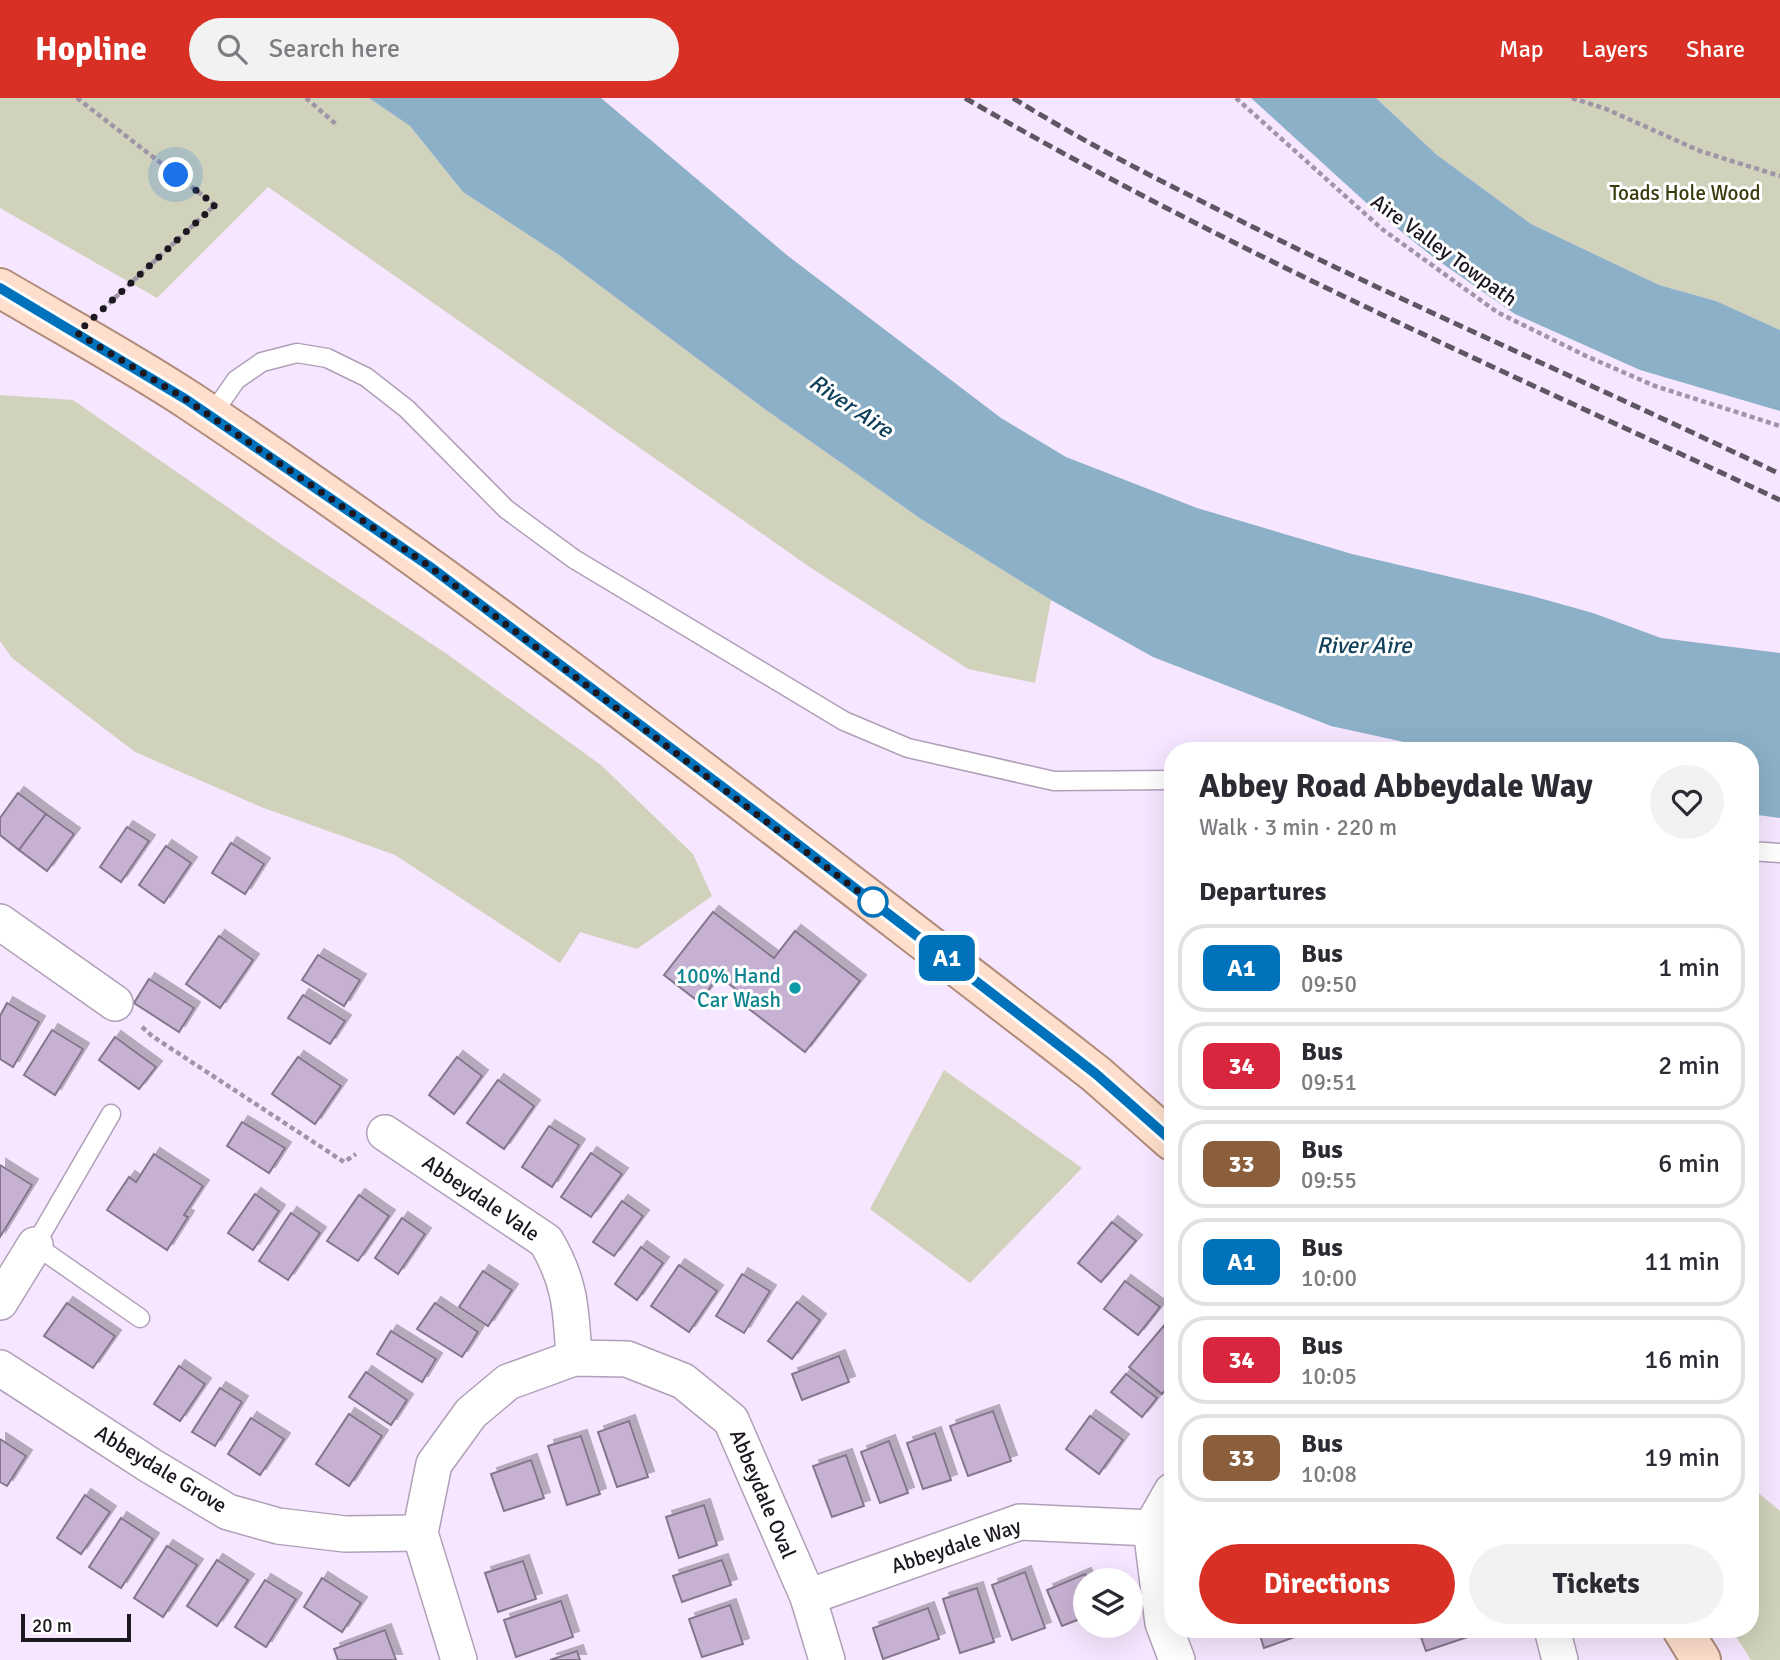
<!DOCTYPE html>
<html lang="en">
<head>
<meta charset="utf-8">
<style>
	:root { --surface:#fff; --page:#f2f2f3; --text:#2b2b33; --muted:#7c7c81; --line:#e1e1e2; --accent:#d93025 }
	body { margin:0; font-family:Signika,sans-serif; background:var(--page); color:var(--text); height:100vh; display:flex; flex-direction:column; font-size:26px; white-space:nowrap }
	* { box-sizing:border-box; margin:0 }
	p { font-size:23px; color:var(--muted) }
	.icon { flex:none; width:38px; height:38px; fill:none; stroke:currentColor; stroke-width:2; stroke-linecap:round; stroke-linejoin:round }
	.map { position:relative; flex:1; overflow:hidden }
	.side { position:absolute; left:1164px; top:644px; width:595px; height:896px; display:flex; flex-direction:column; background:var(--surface); border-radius:28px; box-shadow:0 7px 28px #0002 }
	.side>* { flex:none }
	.badge { padding:0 14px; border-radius:10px; font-size:24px; line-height:46px }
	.fabs { position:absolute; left:1073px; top:1470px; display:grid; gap:14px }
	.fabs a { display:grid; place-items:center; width:70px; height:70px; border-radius:50%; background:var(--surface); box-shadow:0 7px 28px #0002; font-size:35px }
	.scale { position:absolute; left:21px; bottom:18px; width:110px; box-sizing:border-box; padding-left:7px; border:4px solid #1d1720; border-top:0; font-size:19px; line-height:24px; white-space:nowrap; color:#1d1720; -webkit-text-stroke:5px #fff; paint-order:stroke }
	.you { position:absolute; width:35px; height:35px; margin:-18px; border:5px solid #fff; border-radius:50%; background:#1a73e8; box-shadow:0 0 0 10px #1a73e833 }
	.map>.badge { position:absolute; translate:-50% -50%; box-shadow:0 0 0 4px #fff }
	h2 { padding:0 35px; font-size:26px; line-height:63px }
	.round { display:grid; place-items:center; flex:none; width:74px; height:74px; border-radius:37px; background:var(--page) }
	.summary { display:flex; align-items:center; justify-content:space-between; height:119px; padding:0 35px }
	h1 { font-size:33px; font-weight:800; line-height:52px }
	.primary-button { display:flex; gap:14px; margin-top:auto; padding:14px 35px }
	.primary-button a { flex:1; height:80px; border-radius:42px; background:var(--accent); color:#fff; font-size:28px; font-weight:800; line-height:80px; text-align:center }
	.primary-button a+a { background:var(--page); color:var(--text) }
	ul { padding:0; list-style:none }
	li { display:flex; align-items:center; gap:21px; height:88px; margin:0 14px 10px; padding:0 21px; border:4px solid var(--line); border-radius:28px }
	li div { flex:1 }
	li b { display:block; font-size:26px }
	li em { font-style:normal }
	li .badge { min-width:77px; font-weight:700; text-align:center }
	header { display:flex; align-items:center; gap:42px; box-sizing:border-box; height:98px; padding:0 35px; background:var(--accent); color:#fff }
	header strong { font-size:33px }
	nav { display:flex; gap:38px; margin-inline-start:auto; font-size:24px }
	.search { width:490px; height:63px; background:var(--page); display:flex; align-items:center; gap:18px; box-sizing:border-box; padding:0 24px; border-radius:38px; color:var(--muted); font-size:26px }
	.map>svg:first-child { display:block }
</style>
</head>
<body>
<header>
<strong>Hopline</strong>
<div class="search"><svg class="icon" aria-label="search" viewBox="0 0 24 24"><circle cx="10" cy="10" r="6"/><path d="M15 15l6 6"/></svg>Search here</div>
<nav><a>Map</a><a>Layers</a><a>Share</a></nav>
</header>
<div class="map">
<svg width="1780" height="1562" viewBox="0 0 1780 1562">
	<defs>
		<filter id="shadow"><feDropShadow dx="6" dy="-6" stdDeviation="0" flood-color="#0004"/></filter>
	</defs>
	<rect width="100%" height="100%" fill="#f7e6ff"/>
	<!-- green -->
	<g fill="#d0d2bb">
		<path d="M 0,0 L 369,0 L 410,28 L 463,94 L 559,157 L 766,312 L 921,421 L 1051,502 L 1035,585 L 968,571 L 811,470 L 268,89 L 157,200 L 0,110 Z"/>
		<path d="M 1376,0 L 1780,0 L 1780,232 L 1716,203 L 1659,187 L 1531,126 L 1437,57 Z"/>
		<path d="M 0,297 L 73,302 L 282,447 L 447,556 L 601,667 L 693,756 L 712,798 L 637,851 L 580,834 L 560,865 L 395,757 L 261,709 L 135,654 L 12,560 L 0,543 Z"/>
		<path d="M 944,972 L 1082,1070 L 970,1185 L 870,1111 Z"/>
		<path d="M 1750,1388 L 1780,1413 L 1780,1562 L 1751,1562 L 1731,1531 L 1750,1531 Z"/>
	</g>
	<!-- water -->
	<g fill="#8bb0c7">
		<path d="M 369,0 L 601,0 L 788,158 L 1001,320 L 1066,359 L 1197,410 L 1352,456 L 1532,498 L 1593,515 L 1661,540 L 1780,555 L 1780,720 L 1750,716 L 1750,653 L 1445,653 L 1331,628 L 1153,559 L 1051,502 L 921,421 L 766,312 L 559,157 L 463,94 L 410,28 Z"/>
		<path d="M 1251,0 L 1376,0 L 1437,57 L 1531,126 L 1659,187 L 1716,203 L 1780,232 L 1780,313 L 1640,272 L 1515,216 L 1433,159 L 1372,110 Z"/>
	</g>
	<!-- building -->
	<g fill="#c7b1d2" stroke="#84768b" stroke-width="2" filter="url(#shadow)">
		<path d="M 18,695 L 46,716 L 19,752 L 0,737 L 0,720 Z"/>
		<path d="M 46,716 L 74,736 L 47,773 L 19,752 Z"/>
		<path d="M 127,729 L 149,743 L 121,784 L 100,769 Z"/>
		<path d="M 231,745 L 264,766 L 245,796 L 212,775 Z"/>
		<path d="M 166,748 L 191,765 L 164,805 L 139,787 Z"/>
		<path d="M 713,814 L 774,860 L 795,833 L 860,883 L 805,954 L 740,904 L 744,898 L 719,878 L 699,904 L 664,877 Z"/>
		<path d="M 219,838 L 253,862 L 220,910 L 186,886 Z"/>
		<path d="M 318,857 L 360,882 L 344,908 L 302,882 Z"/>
		<path d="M 149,881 L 194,910 L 179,934 L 134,905 Z"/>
		<path d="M 303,897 L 345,923 L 330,946 L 288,920 Z"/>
		<path d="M 7,905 L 39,924 L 13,969 L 0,961 L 0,918 Z"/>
		<path d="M 52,932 L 83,951 L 55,997 L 24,977 Z"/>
		<path d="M 115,939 L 156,969 L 139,991 L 99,962 Z"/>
		<path d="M 298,959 L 341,988 L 315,1026 L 272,996 Z"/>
		<path d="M 457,959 L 482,978 L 454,1016 L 429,997 Z"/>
		<path d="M 498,982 L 534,1008 L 504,1051 L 467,1025 Z"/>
		<path d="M 242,1024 L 285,1050 L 269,1075 L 227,1048 Z"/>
		<path d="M 549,1028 L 579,1047 L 552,1089 L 522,1069 Z"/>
		<path d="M 591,1055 L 622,1076 L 591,1119 L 561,1099 Z"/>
		<path d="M 154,1056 L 203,1088 L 184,1117 L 188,1119 L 167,1152 L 107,1112 L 129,1079 L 136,1084 Z"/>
		<path d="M 0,1067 L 32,1087 L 0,1139 Z"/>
		<path d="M 255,1096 L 279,1113 L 253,1152 L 228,1135 Z"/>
		<path d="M 359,1097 L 389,1118 L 358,1163 L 327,1143 Z"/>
		<path d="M 622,1103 L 643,1118 L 614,1158 L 593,1144 Z"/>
		<path d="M 291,1115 L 320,1135 L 288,1182 L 259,1163 Z"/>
		<path d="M 402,1120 L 425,1136 L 398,1176 L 375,1160 Z"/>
		<path d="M 1112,1124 L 1136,1143 L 1101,1184 L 1078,1165 Z"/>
		<path d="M 641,1149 L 663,1165 L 637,1202 L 615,1186 Z"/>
		<path d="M 679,1167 L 717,1193 L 689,1234 L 651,1208 Z"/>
		<path d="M 483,1173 L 512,1192 L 488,1228 L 459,1209 Z"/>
		<path d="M 742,1176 L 770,1193 L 744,1235 L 716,1218 Z"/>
		<path d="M 1125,1183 L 1160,1209 L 1138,1237 L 1104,1211 Z"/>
		<path d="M 797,1204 L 820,1222 L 792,1261 L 768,1243 Z"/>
		<path d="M 67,1205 L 115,1238 L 93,1270 L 44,1238 Z"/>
		<path d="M 435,1205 L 478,1234 L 462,1259 L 417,1231 Z"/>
		<path d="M 1172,1218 L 1172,1284 L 1162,1296 L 1129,1269 Z"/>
		<path d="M 391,1233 L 436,1261 L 422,1284 L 377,1256 Z"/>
		<path d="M 839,1258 L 849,1284 L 802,1302 L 792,1276 Z"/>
		<path d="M 179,1268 L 205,1286 L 180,1323 L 154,1306 Z"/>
		<path d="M 366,1274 L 407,1302 L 391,1327 L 349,1299 Z"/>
		<path d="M 1126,1276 L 1157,1300 L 1142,1319 L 1111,1294 Z"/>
		<path d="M 220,1290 L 242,1304 L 215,1348 L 192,1334 Z"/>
		<path d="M 993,1313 L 1011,1363 L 968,1378 L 950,1328 Z"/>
		<path d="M 349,1316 L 382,1338 L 349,1388 L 316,1366 Z"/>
		<path d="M 1090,1318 L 1123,1342 L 1099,1376 L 1066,1351 Z"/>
		<path d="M 251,1320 L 284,1341 L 260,1377 L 228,1356 Z"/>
		<path d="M 629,1323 L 648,1379 L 617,1389 L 598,1334 Z"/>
		<path d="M 935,1335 L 951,1382 L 923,1391 L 907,1345 Z"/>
		<path d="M 581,1338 L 600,1396 L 567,1407 L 548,1348 Z"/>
		<path d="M 0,1341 L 26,1358 L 7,1388 L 0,1384 Z"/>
		<path d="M 889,1343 L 908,1395 L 880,1405 L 861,1354 Z"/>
		<path d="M 846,1357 L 864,1408 L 832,1419 L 813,1368 Z"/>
		<path d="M 531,1362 L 544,1400 L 504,1413 L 491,1376 Z"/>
		<path d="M 85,1397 L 110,1414 L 81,1456 L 57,1440 Z"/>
		<path d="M 704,1407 L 717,1447 L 679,1460 L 666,1419 Z"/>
		<path d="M 121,1420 L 153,1441 L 121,1490 L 89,1469 Z"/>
		<path d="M 167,1448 L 197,1467 L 163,1519 L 134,1500 Z"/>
		<path d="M 217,1462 L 248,1482 L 217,1528 L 187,1508 Z"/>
		<path d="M 722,1462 L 731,1487 L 682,1504 L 673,1478 Z"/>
		<path d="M 523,1463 L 536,1501 L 498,1514 L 485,1475 Z"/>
		<path d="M 1025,1474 L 1045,1530 L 1012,1542 L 992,1487 Z"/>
		<path d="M 1085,1476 L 1088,1482 L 1085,1482 L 1085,1519 L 1062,1528 L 1047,1492 Z"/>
		<path d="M 322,1480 L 361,1505 L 342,1534 L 304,1509 Z"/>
		<path d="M 265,1482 L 296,1501 L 266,1549 L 235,1529 Z"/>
		<path d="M 977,1490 L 994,1544 L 960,1555 L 943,1501 Z"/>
		<path d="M 561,1503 L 573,1539 L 516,1559 L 504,1522 Z"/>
		<path d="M 730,1507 L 743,1546 L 702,1559 L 689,1521 Z"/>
		<path d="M 928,1510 L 939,1541 L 883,1561 L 873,1530 Z"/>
		<path d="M 1258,1531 L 1308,1531 L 1309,1534 L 1264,1550 Z"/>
		<path d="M 1418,1531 L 1465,1531 L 1468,1539 L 1426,1553 Z"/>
		<path d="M 385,1532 L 396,1562 L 338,1562 L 334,1551 Z"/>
		<path d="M 577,1553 L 580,1562 L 550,1562 Z"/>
	</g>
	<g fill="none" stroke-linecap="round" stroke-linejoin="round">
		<!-- service casing -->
		<g stroke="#b0a0b7" stroke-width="21">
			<g id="service">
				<path d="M 211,318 L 236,282 L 262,264 L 297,255 L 327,260 L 366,279 L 407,311 L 506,411 L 574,461 L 844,623 L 908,650 L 1054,683 L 1172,682"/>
				<path d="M 1750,753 L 1780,755"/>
				<path d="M 111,1016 L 35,1147 L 140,1220"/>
			</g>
		</g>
		<!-- minor casing -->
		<g stroke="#b0a0b7" stroke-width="38">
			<g id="minor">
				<path d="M 0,824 L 115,905"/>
				<path d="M 385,1035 L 546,1143 C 571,1185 571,1213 574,1260"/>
				<path d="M 0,1204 L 35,1147"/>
				<path d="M 0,1270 L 151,1368 L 228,1414 L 278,1428 L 345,1436 L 420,1435"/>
				<path d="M 1151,1430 L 1163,1525 L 1177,1562"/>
				<path d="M 1151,1430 L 1172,1393"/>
				<path d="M 808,1499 L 1020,1424 L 1151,1430"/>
				<path d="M 1552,1531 L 1560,1562"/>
				<path d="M 459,1562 L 420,1435 L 434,1366 L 471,1315 L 508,1284 L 574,1260 L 627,1261 L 683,1283 L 731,1322 L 808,1499 L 827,1562"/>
			</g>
		</g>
		<!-- primary casing -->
		<g stroke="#af8b7a" stroke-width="42">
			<g id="primary">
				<path d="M 0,190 C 63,227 129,263 190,303 C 487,501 768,724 1051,941 L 1096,976 L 1172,1043"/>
				<path d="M 1682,1531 L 1701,1562"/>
			</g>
		</g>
		<!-- path -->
		<g stroke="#a094a6" stroke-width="4.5" stroke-dasharray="5 3.5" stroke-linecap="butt">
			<path d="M 77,0 L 215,107 L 105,209"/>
			<path d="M 306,0 L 337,27"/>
			<path d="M 1236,0 L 1382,131 L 1497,214 L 1586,258 L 1655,288 L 1780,328"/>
			<path d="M 1572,0 L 1606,11 L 1700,53 L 1780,78"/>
			<path d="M 142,929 L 152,938 L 344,1064 L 356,1056"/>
		</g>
		<!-- service -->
		<use href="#service" stroke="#fff" stroke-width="18"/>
		<!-- minor -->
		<use href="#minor" stroke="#fff" stroke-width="35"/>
		<!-- primary -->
		<use href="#primary" stroke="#fedfcd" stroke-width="38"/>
		<!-- rail -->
		<g stroke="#5f5663" stroke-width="5" stroke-dasharray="10 5" stroke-linecap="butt">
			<path d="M 965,0 C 1227,152 1506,274 1780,402"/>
			<path d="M 1013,0 C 1082,43 1154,80 1227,116 C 1409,208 1597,288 1780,376"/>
		</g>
	</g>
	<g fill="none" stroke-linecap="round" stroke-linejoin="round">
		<!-- line casing -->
		<g stroke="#fff" stroke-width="16">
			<path id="line" d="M 0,190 L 187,302 L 429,468 L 761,718 L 1051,941 L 1096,976 L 1172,1043"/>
		</g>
		<!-- line -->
		<use href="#line" stroke="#0072bc" stroke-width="10"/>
		<!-- walk -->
		<path stroke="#1d1720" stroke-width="7" stroke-dasharray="0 12.6" d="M 176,77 L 215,107 L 77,235 L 187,302 L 429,468 L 875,806 L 873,804"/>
	</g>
	<!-- markers -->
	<circle fill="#fff" stroke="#0072bc" stroke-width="3.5" cx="873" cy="804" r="14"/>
	<circle fill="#0f9aa8" stroke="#fff" stroke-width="2.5" cx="795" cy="890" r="7"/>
	<g text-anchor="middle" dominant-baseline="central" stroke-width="6" stroke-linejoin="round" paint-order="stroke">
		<!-- park labels -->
		<g font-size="21" fill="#393b0c" stroke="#fff">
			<text x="1685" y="95">Toads Hole Wood</text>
		</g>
		<!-- street labels -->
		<g font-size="21" fill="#1d1720" stroke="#fff">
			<text transform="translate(1444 152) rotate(36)">Aire Valley Towpath</text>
			<text transform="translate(481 1100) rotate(34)">Abbeydale Vale</text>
			<text transform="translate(161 1371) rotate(31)">Abbeydale Grove</text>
			<text transform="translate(763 1396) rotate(67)">Abbeydale Oval</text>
			<text transform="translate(956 1448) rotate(-18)">Abbeydale Way</text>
		</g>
		<!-- culture labels -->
		<g font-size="21" fill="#0d838f" stroke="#fff" text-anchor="end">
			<text x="781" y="878">100% Hand<tspan x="781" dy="24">Car Wash</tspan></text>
		</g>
		<!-- water labels -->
		<g font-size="23" font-style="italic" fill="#11415a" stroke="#fff">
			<text transform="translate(851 308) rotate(34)">River Aire</text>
			<text x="1364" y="547">River Aire</text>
		</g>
	</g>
</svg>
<div class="fabs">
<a><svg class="icon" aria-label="layers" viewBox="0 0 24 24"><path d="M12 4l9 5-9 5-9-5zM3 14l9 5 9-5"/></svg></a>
</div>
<div class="scale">20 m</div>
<div class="you" style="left:176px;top:77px"></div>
<b class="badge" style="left:947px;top:860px;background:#0072bc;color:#fff">A1</b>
<section class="side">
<div class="summary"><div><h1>Abbey Road Abbeydale Way</h1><p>Walk · 3 min · 220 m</p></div><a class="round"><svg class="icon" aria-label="heart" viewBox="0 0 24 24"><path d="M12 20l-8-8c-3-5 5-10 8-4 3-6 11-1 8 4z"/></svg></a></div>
<h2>Departures</h2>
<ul>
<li><span class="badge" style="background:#0072bc;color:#fff">A1</span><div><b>Bus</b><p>09:50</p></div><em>1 min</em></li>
<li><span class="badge" style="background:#d7263d;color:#fff">34</span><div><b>Bus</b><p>09:51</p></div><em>2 min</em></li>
<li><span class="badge" style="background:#8b5e3c;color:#fff">33</span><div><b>Bus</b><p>09:55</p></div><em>6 min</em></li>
<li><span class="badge" style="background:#0072bc;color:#fff">A1</span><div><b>Bus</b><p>10:00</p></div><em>11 min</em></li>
<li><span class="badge" style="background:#d7263d;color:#fff">34</span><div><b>Bus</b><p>10:05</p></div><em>16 min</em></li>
<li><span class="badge" style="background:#8b5e3c;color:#fff">33</span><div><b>Bus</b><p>10:08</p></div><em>19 min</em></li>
</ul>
<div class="primary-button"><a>Directions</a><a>Tickets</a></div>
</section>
</div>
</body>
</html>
